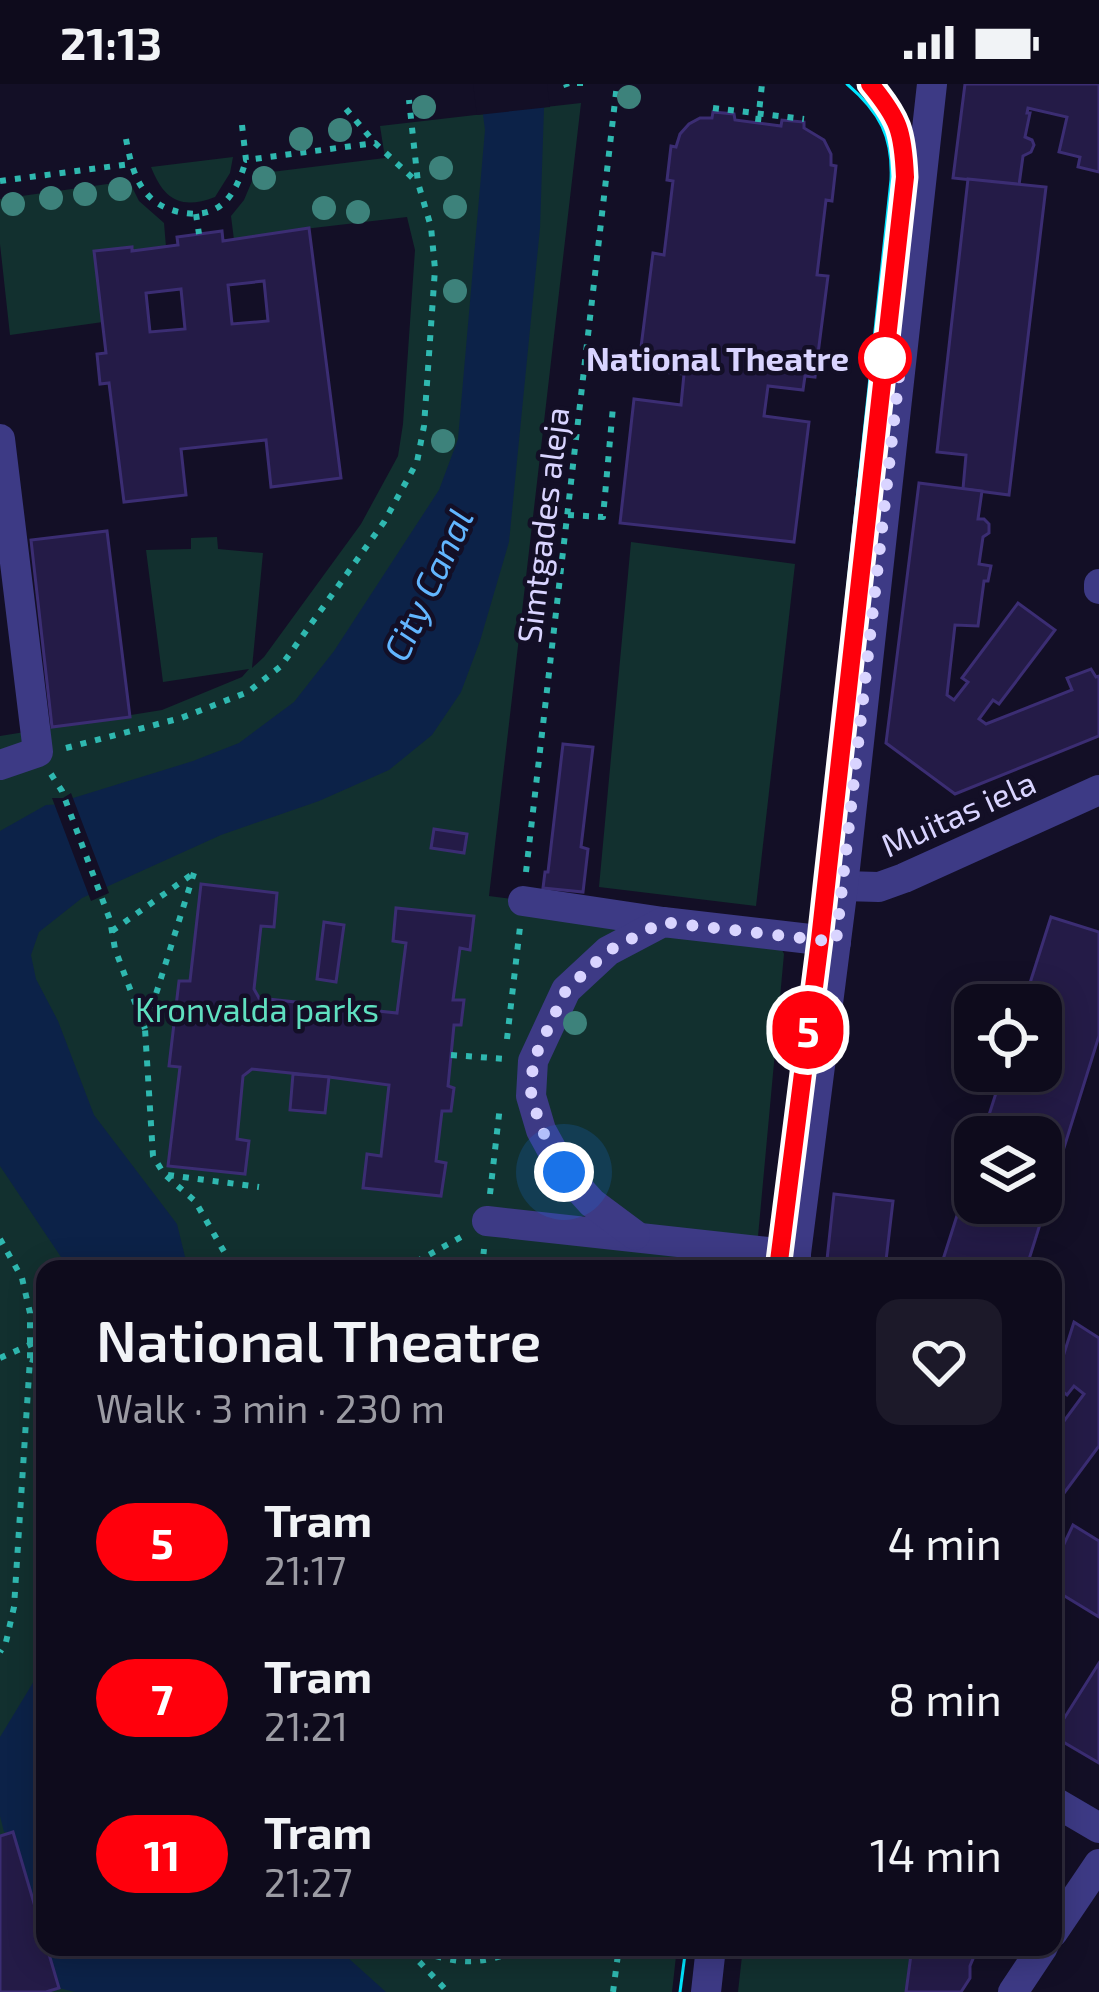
<!DOCTYPE html>
<html lang="en">
<head>
<meta charset="utf-8">
<style>
	:root { --surface:#0e0b1c; --page:#1c1929; --text:#f1f3f6; --muted:#9b9ba3; --line:#2e2b3b }
	body { margin:0; font-family:"Exo 2",sans-serif; background:var(--page); color:var(--text); height:100vh; display:flex; flex-direction:column; font-size:45px; white-space:nowrap }
	* { box-sizing:border-box; margin:0 }
	p { font-size:39px; color:var(--muted) }
	.icon { flex:none; width:66px; height:66px; fill:none; stroke:currentColor; stroke-width:2; stroke-linecap:round; stroke-linejoin:round }
	.map { position:relative; flex:1; overflow:hidden }
	.drawer { position:absolute; left:36px; top:1176px; width:1026px; height:696px; display:flex; flex-direction:column; background:var(--surface); border-radius:24px; box-shadow:0 6px 30px #0003,0 0 0 3px var(--line) }
	.drawer>* { flex:none }
	.badge { padding:0 24px; border-radius:39px; font-size:42px; line-height:78px }
	.buttons { position:absolute; left:954px; top:900px; display:grid; gap:24px }
	.buttons a { display:grid; place-items:center; width:108px; height:108px; border-radius:24px; background:var(--surface); box-shadow:0 6px 30px #0003,0 0 0 3px var(--line); font-size:60px }
	.you { position:absolute; width:60px; height:60px; margin:-30px; border:9px solid #fff; border-radius:50%; background:#1a73e8; box-shadow:0 0 0 18px #1a73e833 }
	.map>.badge { position:absolute; translate:-50% -50%; box-shadow:0 0 0 6px #fff }
	.round { display:grid; place-items:center; flex:none; width:126px; height:126px; border-radius:24px; background:var(--page) }
	.head { display:flex; align-items:center; justify-content:space-between; height:204px; padding:0 60px }
	h1 { font-size:57px; font-weight:600; line-height:90px }
	ul { padding:0; list-style:none }
	li { display:flex; align-items:center; gap:36px; height:156px; padding:0 60px }
	li div { flex:1 }
	li b { display:block; font-size:45px }
	li em { font-style:normal }
	li .badge { min-width:132px; font-weight:700; text-align:center }
	.status { display:flex; justify-content:space-between; align-items:center; height:84px; padding:0 60px; background:var(--surface); direction:ltr }
	.status svg { height:33px; fill:currentColor }
	.map>svg:first-child { display:block }
</style>
</head>
<body>
<div class="status"><b>21:13</b><svg viewBox="0 0 49 12"><path d="M0 12V9h3v3zM5 12V6h3v6zM10 12V3h3v9zM15 12V0h3v12zM26 1h20v11H26zM47 4h2v5h-2z"/></svg></div>
<div class="map">
<svg width="1099" height="1908" viewBox="0 0 1099 1908">
	<rect width="100%" height="100%" fill="#130f26"/>
	<!-- green -->
	<g fill="#12302f">
		<path d="M 581,19 L 489,812 L 775,850 L 784,870 L 755,1185 L 45,1185 L 45,1863 L 677,1863 L 672,1908 L 0,1908 L 0,652 L 162,626 L 242,593 L 249,585 L 163,598 L 146,466 L 191,465 L 191,454 L 217,453 L 218,465 L 263,469 L 252,584 L 264,573 L 361,440 L 398,372 L 403,340 L 415,166 L 407,133 L 270,149 L 269,152 L 234,156 L 231,132 L 244,116 L 255,90 L 385,74 L 380,42 Z"/>
		<path d="M 233,73 L 230,89 L 215,113 C 181,126 164,116 151,83 Z"/>
		<path d="M 129,97 L 139,117 L 164,139 L 166,163 L 132,167 L 131,163 L 94,167 L 103,238 L 10,251 L 0,160 L 0,115 Z"/>
		<path d="M 631,458 L 795,480 L 756,822 L 599,803 Z"/>
		<path d="M 743,1863 L 978,1863 L 961,1908 L 738,1908 Z"/>
	</g>
	<!-- water -->
	<g fill="#0c2248">
		<path d="M 479,0 L 541,0 L 544,24 L 540,144 L 509,458 L 480,557 L 461,608 L 432,651 L 389,686 L 319,717 L 221,751 L 82,814 L 39,848 L 31,871 L 36,895 L 58,937 L 94,1031 L 177,1140 L 188,1185 L 69,1185 L 0,1082 L 0,747 L 46,721 L 66,720 L 70,715 L 193,677 L 239,659 L 294,618 L 334,567 L 439,406 L 458,355 L 485,46 Z"/>
		<path d="M 45,1579 L 45,1858 L 13,1749 L 4,1748 L 0,1732 L 0,1653 Z"/>
		<path d="M 47,1863 L 336,1863 L 386,1908 L 75,1908 L 59,1904 Z"/>
	</g>
	<!-- pier -->
	<g fill="#130f26">
		<path d="M 473,0 L 547,0 L 550,23 L 477,31 Z"/>
		<path d="M 71,709 L 109,809 L 91,817 L 52,714 L 63,714 Z"/>
	</g>
	<!-- building -->
	<g fill="#241b47" stroke="#3b2d73" stroke-width="3" fill-rule="evenodd">
		<path d="M 965,0 L 1099,0 L 1099,88 L 1078,83 L 1080,73 L 1059,68 L 1067,33 L 1028,24 L 1027,29 L 1030,29 L 1025,53 L 1032,56 L 1034,61 L 1031,68 L 1023,72 L 1019,101 L 953,94 Z"/>
		<path d="M 713,28 L 734,30 L 735,36 L 781,42 L 782,36 L 804,38 L 804,44 L 824,56 L 831,70 L 831,81 L 836,82 L 832,117 L 826,116 L 817,191 L 828,192 L 815,293 L 805,292 L 803,306 L 768,302 L 764,332 L 809,338 L 794,458 L 620,439 L 634,315 L 681,321 L 684,290 L 649,287 L 650,274 L 640,271 L 653,169 L 664,171 L 673,97 L 667,96 L 671,62 L 676,63 L 680,50 L 689,40 L 700,34 L 712,34 Z"/>
		<path d="M 968,95 L 1046,103 L 1009,411 L 963,405 L 966,371 L 937,368 Z"/>
		<path d="M 309,144 L 341,394 L 271,403 L 266,356 L 181,365 L 186,411 L 124,418 L 109,299 L 100,300 L 97,270 L 106,269 L 94,167 L 132,163 L 132,167 L 178,161 L 177,153 L 222,147 L 223,157 ZM 264,197 L 268,237 L 232,240 L 228,201 ZM 181,205 L 185,245 L 150,248 L 146,209 Z"/>
		<path d="M 919,399 L 982,407 L 978,435 L 984,435 L 989,440 L 989,449 L 983,453 L 979,480 L 991,482 L 988,497 L 984,497 L 978,542 L 955,541 L 947,611 L 954,616 L 968,598 L 962,594 L 1018,519 L 1055,546 L 999,620 L 993,616 L 979,635 L 986,640 L 1072,606 L 1067,594 L 1091,585 L 1096,593 L 1099,592 L 1099,652 L 955,710 L 886,659 Z"/>
		<path d="M 107,447 L 130,633 L 52,643 L 31,456 Z"/>
		<path d="M 563,660 L 593,663 L 581,763 L 588,765 L 583,808 L 543,804 L 545,788 L 548,788 Z"/>
		<path d="M 434,745 L 467,750 L 464,769 L 431,764 Z"/>
		<path d="M 201,800 L 277,809 L 274,843 L 261,842 L 254,905 L 259,914 L 397,929 L 406,859 L 393,857 L 396,824 L 474,832 L 470,866 L 460,864 L 453,916 L 464,916 L 461,941 L 454,941 L 448,1002 L 454,1004 L 451,1027 L 442,1027 L 436,1077 L 446,1079 L 441,1112 L 363,1104 L 367,1070 L 381,1072 L 389,1001 L 329,993 L 252,985 L 243,992 L 237,1055 L 249,1057 L 245,1090 L 168,1082 L 180,983 L 169,982 L 179,897 L 190,897 Z"/>
		<path d="M 1051,833 L 1099,848 L 1099,952 L 1026,1185 L 940,1185 L 975,1075 L 975,1119 L 1041,1119 L 1041,1053 L 982,1053 L 1003,987 L 1041,987 L 1041,921 L 1023,921 Z"/>
		<path d="M 324,838 L 344,841 L 336,898 L 317,895 Z"/>
		<path d="M 293,990 L 329,993 L 325,1029 L 290,1026 Z"/>
		<path d="M 834,1110 L 893,1117 L 885,1185 L 826,1185 Z"/>
		<path d="M 1074,1238 L 1099,1254 L 1099,1362 L 1053,1424 L 1053,1346 L 1056,1348 L 1084,1310 L 1074,1302 L 1067,1311 L 1054,1301 Z"/>
		<path d="M 1073,1441 L 1099,1457 L 1099,1533 L 1053,1505 L 1053,1483 Z"/>
		<path d="M 1099,1579 L 1099,1679 L 1053,1652 Z"/>
		<path d="M 13,1748 L 59,1904 L 46,1908 L 0,1908 L 0,1752 Z"/>
		<path d="M 912,1863 L 978,1863 L 970,1882 L 970,1894 L 961,1908 L 906,1908 Z"/>
	</g>
	<g fill="none" stroke-linecap="round" stroke-linejoin="round">
		<!-- path -->
		<g stroke="#2fb8b0" stroke-width="6" stroke-dasharray="6 9" stroke-linecap="butt">
			<path d="M 566,0 L 567,3"/>
			<path d="M 580,0 L 580,2"/>
			<path d="M 713,24 L 804,35"/>
			<path d="M 346,25 L 375,59"/>
			<path d="M 758,38 L 762,0"/>
			<path d="M 242,41 L 246,76 L 375,59 L 418,99"/>
			<path d="M 126,55 C 130,76 135,101 153,116 C 160,122 170,126 179,128 C 220,137 236,111 246,76"/>
			<path d="M 0,97 L 130,80"/>
			<path d="M 196,130 L 199,150"/>
			<path d="M 568,431 L 603,433 L 613,323"/>
			<path d="M 66,664 L 181,634 L 248,608 L 281,582 L 384,438 L 417,378 L 424,342 L 435,185 L 431,143 L 418,99 L 409,16"/>
			<path d="M 51,690 L 62,707 L 110,836 L 115,865 L 145,945"/>
			<path d="M 526,788 L 617,0"/>
			<path d="M 194,789 L 145,945 L 153,1072 L 164,1090 L 195,1117 L 234,1185"/>
			<path d="M 112,847 L 191,791"/>
			<path d="M 507,955 L 520,843"/>
			<path d="M 451,971 L 507,975"/>
			<path d="M 168,1091 L 259,1103"/>
			<path d="M 490,1110 L 500,1022"/>
			<path d="M 0,1155 L 22,1194 L 30,1229 L 30,1275 L 14,1523 L 6,1558 L 0,1568"/>
			<path d="M 403,1185 L 463,1152"/>
			<path d="M 482,1185 L 484,1165"/>
			<path d="M 0,1274 L 45,1254"/>
			<path d="M 30,1275 L 45,1279"/>
			<path d="M 407,1863 C 459,1881 475,1883 528,1863"/>
			<path d="M 409,1867 L 448,1908"/>
			<path d="M 613,1908 L 619,1863"/>
		</g>
		<!-- minor -->
		<g stroke="#3d3a85" stroke-width="30">
			<path d="M 0,355 L 38,668 L 0,681"/>
			<path d="M 1099,500 L 1099,505"/>
			<path d="M 843,802 L 879,803 L 904,794 L 1099,706"/>
			<path d="M 523,817 L 663,838"/>
			<path d="M 487,1137 L 796,1171"/>
			<path d="M 635,1151 L 592,1119 L 564,1088 L 541,1046 L 531,1012 L 533,977 L 566,906 L 608,867 L 663,838 L 836,858"/>
			<path d="M 794,1185 L 843,802 L 932,0"/>
			<path d="M 1053,1717 L 1099,1744"/>
			<path d="M 1053,1848 L 1099,1780"/>
			<path d="M 706,1908 L 711,1863"/>
			<path d="M 1013,1908 L 1043,1863"/>
		</g>
		<!-- tram -->
		<g stroke="#00e5ff" stroke-width="3">
			<path d="M 768,1185 L 814,819 L 891,96 C 893,53 880,28 847,0"/>
			<path d="M 680,1908 L 686,1863"/>
		</g>
	</g>
	<!-- trees -->
	<g fill="#3d827b">
		<circle cx="629" cy="13" r="12"/>
		<circle cx="424" cy="23" r="12"/>
		<circle cx="340" cy="46" r="12"/>
		<circle cx="301" cy="55" r="12"/>
		<circle cx="441" cy="84" r="12"/>
		<circle cx="264" cy="94" r="12"/>
		<circle cx="120" cy="105" r="12"/>
		<circle cx="85" cy="110" r="12"/>
		<circle cx="51" cy="114" r="12"/>
		<circle cx="13" cy="120" r="12"/>
		<circle cx="455" cy="123" r="12"/>
		<circle cx="324" cy="124" r="12"/>
		<circle cx="358" cy="128" r="12"/>
		<circle cx="455" cy="207" r="12"/>
		<circle cx="443" cy="357" r="12"/>
		<circle cx="575" cy="939" r="12"/>
	</g>
	<g fill="none" stroke-linecap="round" stroke-linejoin="round">
		<!-- line casing -->
		<g stroke="#fff" stroke-width="27">
			<path id="line" d="M 778,1185 L 820,856 L 905,93 C 903,47 899,35 870,0"/>
		</g>
		<!-- line -->
		<use href="#line" stroke="#ff000c" stroke-width="18"/>
		<!-- walk -->
		<path stroke="#d9d4ff" stroke-width="12" stroke-dasharray="0 21.6" d="M 564,1088 L 542,1046 L 531,1012 L 533,977 L 566,906 L 608,867 L 663,838 L 836,858 L 900,283 L 885,274"/>
	</g>
	<!-- markers -->
	<circle fill="#fff" stroke="#ff000c" stroke-width="6" cx="885" cy="274" r="24"/>
	<g text-anchor="middle" dominant-baseline="central" stroke-width="9" stroke-linejoin="round" paint-order="stroke">
		<!-- stop labels -->
		<g font-size="33" font-weight="bold" fill="#d9d4ff" stroke="#130f26" text-anchor="end">
			<text x="849" y="274">National Theatre</text>
		</g>
		<!-- street labels -->
		<g font-size="33" fill="#d9d4ff" stroke="#130f26">
			<text transform="translate(542 441) rotate(-83)">Simtgades aleja</text>
			<text transform="translate(958 729) rotate(-24)">Muitas iela</text>
		</g>
		<!-- park labels -->
		<g font-size="33" fill="#5fe0c0" stroke="#130f26">
			<text x="257" y="925">Kronvalda parks</text>
		</g>
		<!-- water labels -->
		<g font-size="36" font-style="italic" fill="#62b6ff" stroke="#130f26">
			<text transform="translate(427 500) rotate(-65)">City Canal</text>
		</g>
	</g>
</svg>
<div class="buttons">
<a><svg class="icon" aria-label="locate" viewBox="0 0 24 24"><circle cx="12" cy="12" r="6"/><path d="M12 2v4M12 18v4M2 12h4M18 12h4"/></svg></a>
<a><svg class="icon" aria-label="layers" viewBox="0 0 24 24"><path d="M12 4l9 5-9 5-9-5zM3 14l9 5 9-5"/></svg></a>
</div>
<div class="you" style="left:564px;top:1088px"></div>
<b class="badge" style="left:808px;top:946px;background:#ff000c;color:#fff">5</b>
<section class="drawer">
<div class="head"><div><h1>National Theatre</h1><p>Walk · 3 min · 230 m</p></div><a class="round"><svg class="icon" aria-label="heart" viewBox="0 0 24 24"><path d="M12 20l-8-8c-3-5 5-10 8-4 3-6 11-1 8 4z"/></svg></a></div>
<ul>
<li><span class="badge" style="background:#ff000c;color:#fff">5</span><div><b>Tram</b><p>21:17</p></div><em>4 min</em></li>
<li><span class="badge" style="background:#ff000c;color:#fff">7</span><div><b>Tram</b><p>21:21</p></div><em>8 min</em></li>
<li><span class="badge" style="background:#ff000c;color:#fff">11</span><div><b>Tram</b><p>21:27</p></div><em>14 min</em></li>
</ul>
</section>
</div>
</body>
</html>
